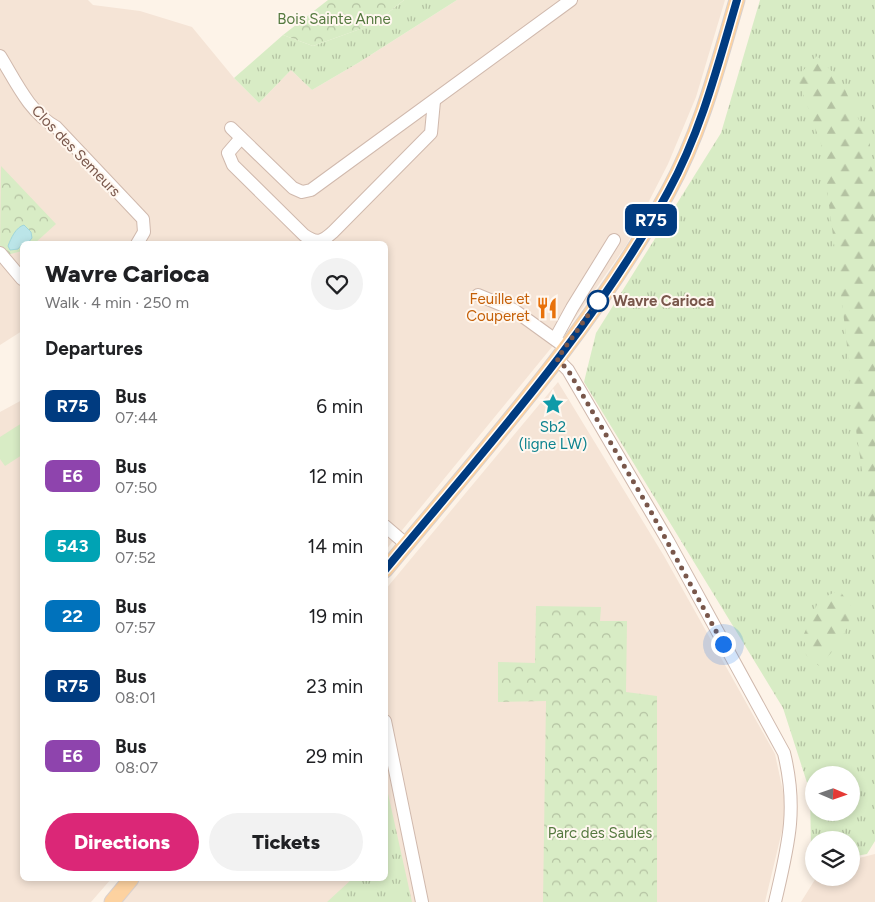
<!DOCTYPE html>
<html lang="en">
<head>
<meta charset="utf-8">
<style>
	:root { --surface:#fff; --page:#f2f2f2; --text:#202124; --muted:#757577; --accent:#db2777 }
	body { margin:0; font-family:Figtree,sans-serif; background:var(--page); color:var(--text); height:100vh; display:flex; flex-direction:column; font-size:19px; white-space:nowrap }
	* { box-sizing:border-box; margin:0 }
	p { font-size:16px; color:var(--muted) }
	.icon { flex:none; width:28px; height:28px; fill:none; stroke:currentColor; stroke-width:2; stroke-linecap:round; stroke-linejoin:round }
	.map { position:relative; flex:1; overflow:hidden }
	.details { position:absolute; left:20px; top:241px; width:368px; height:640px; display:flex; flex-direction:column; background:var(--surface); border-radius:8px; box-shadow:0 2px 8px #0003 }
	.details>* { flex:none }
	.badge { padding:0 10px; border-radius:8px; font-size:18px; line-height:32px }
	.needle { width:32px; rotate:92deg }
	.fabs { position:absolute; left:805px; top:766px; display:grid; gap:10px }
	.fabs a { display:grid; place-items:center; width:55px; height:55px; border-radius:50%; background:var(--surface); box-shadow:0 2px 8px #0003; font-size:25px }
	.you { position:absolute; width:25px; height:25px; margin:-12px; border:4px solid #fff; border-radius:50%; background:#1a73e8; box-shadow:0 0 0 8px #1a73e833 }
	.map>.badge { position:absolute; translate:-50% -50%; box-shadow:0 0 0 2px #fff }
	h2 { padding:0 25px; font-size:19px; line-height:45px }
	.round { display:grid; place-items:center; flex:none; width:52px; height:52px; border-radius:26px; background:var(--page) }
	.head { display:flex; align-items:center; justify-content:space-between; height:85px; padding:0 25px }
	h1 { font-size:24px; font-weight:800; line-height:38px }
	.action { display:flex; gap:10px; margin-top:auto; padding:10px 25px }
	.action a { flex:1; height:58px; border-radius:30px; background:var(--accent); color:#fff; font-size:20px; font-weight:800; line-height:58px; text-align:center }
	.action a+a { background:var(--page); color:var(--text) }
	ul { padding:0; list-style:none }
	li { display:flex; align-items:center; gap:15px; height:70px; padding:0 25px }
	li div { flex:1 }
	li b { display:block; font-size:19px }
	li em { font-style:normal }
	li .badge { min-width:55px; font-weight:700; text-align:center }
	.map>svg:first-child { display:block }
</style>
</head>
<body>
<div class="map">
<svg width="875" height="902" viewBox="0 0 875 902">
	<defs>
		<pattern id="grass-tufts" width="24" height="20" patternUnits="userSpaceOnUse" patternTransform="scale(1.25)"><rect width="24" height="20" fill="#d8ecc5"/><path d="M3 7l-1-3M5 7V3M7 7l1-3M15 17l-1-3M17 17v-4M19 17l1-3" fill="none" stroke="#b4c2a2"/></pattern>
		<pattern id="forest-firs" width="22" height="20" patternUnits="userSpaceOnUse" patternTransform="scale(1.25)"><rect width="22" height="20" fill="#d8ecc5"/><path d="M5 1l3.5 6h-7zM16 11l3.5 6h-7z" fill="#b4c2a2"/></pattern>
		<pattern id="park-crowns" width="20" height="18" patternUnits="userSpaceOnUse" patternTransform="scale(1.25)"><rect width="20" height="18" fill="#d8ecc5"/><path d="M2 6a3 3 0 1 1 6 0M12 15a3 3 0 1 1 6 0" fill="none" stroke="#b4c2a2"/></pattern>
	</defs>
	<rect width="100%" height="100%" fill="#fdf3e8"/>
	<!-- residential -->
	<g fill="#f5e4d6">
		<path d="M 0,0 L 88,0 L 93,5 L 140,11 L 192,27 L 234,78 L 259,103 L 291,70 L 312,90 L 358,63 L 457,0 L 725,0 L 696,97 L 668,164 L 627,244 L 574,320 L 385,551 L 385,244 L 22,244 L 22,331 L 0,345 Z"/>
		<path d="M 558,382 L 664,556 L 775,754 L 787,810 L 765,902 L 121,902 L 141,879 L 385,879 L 385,590 Z"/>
		<path d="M 22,400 L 22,879 L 111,879 L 91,902 L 0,902 L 0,412 Z"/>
		<path d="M 875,854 L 875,902 L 801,902 L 816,878 L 851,878 L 851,860 Z"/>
	</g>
	<!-- grass -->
	<g fill="url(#grass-tufts)" fill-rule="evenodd">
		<path d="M 404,0 L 457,0 L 358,63 L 312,90 L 291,70 L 259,103 L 234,78 L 283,35 L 313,46 L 374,24 Z"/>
		<path d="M 760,0 L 875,0 L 875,841 L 867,854 L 851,857 L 851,840 L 814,840 L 814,852 L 811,847 L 810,792 L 783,708 L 584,382 L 596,333 L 721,133 ZM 814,775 L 851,775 L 851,812 L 814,812 Z"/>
		<path d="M 385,780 L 412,902 L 327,902 L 352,879 L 385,879 Z"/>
	</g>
	<!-- forest -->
	<g fill="url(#forest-firs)">
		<path d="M 817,56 L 841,81 L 870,144 L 870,164 L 875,176 L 875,526 L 870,524 L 855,423 L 845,327 L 821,144 L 797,77 Z"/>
		<path d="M 839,590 L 852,607 C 850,630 835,650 819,666 L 806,655 L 804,634 L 819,600 Z"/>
	</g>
	<!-- park -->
	<g fill="url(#park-crowns)">
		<path d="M 328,0 L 404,0 L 374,24 L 313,46 L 283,35 Z"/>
		<path d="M 1,166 L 56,224 L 34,244 L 22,244 L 22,251 L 7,255 L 0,248 Z"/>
		<path d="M 536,606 L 601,607 L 600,621 L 627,621 L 626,692 L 657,696 L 657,902 L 543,902 L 546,701 L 498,702 L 498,662 L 535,663 Z"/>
	</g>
	<!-- pitch -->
	<path fill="#d8ecc5" d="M 22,423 L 22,455 L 5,466 L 0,459 L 0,437 Z"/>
	<!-- water -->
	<path fill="#bbe5e8" stroke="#a1d6da" d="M 24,225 L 31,232 L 32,238 L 27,244 L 22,244 L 18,249 L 10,250 L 8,246 C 11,238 16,227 24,225 Z"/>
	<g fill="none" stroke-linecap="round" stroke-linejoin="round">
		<!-- minor casing -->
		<g stroke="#d0b9ad" stroke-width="14">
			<g id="minor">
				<path d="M 0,56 C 16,82 29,112 56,127 L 143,219 L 144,232 L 137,244"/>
				<path d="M 231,128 L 293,188 L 302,192 L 311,190 L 571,0"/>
				<path d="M 241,138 L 228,153 L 233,165 L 304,235 C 317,244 322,242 333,232 L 431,133 L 434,101"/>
				<path d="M 0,253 L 22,279"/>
				<path d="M 478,295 L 514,310 L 561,344"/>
				<path d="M 555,339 L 572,308 L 614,240"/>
				<path d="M 557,359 L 568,370 L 668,541 L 784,753 C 798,810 788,846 775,902"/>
				<path d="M 385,526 L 406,544"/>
				<path d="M 385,721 L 422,902"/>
			</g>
		</g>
		<!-- major casing -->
		<g stroke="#d9d0cd" stroke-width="17">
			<g id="major">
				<path d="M 385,570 C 485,449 592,330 668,192 C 701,132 718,65 737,0"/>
				<path d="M 112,902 L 131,879"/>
			</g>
		</g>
		<!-- minor -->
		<use href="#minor" stroke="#fff" stroke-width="12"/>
		<!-- major -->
		<use href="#major" stroke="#fdd2a0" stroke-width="15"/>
	</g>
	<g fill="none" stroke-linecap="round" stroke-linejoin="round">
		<!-- line casing -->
		<g stroke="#fff" stroke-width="11">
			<path id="line" d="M 385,570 C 485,449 593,330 668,192 C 701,132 718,65 737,0"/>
		</g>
		<!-- line -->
		<use href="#line" stroke="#003b80" stroke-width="8"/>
		<!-- walk -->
		<path stroke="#79574b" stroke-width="5" stroke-dasharray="0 9" d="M 598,301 L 557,359 L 568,370 L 650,510 L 723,644"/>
	</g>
	<!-- icons -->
	<defs>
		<g id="restaurant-bare" transform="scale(1.725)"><path d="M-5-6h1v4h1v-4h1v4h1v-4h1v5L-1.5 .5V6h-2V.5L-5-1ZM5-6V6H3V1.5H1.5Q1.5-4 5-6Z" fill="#e8710a" stroke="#fff7ef" stroke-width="2.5" paint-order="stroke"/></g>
		<g id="sight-bare" transform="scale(1.725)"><path d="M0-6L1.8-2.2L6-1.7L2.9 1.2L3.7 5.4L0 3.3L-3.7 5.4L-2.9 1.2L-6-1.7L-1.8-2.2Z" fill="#0f9aa8" stroke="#fff7ef" stroke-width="2.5" paint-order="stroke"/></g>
	</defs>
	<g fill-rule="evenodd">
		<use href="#restaurant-bare" x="547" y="308"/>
		<use href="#sight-bare" x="553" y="404"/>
	</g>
	<!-- markers -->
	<circle fill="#fff" stroke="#003b80" stroke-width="2.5" cx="598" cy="301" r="10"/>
	<g text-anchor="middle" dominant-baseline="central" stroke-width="4" stroke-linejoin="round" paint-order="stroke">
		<!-- park labels -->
		<g font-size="15" fill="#55793f" stroke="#fff7ef">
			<text x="334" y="19">Bois Sainte Anne</text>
			<text x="600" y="833">Parc des Saules</text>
		</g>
		<!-- street labels -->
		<g font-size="15" fill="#79574b" stroke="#fff7ef">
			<text transform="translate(76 151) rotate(46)">Clos des Semeurs</text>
		</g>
		<!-- food labels -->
		<g font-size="15" fill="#c56008" stroke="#fff7ef" text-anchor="end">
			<text x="530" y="299">Feuille et<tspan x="530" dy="17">Couperet</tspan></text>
		</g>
		<!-- stop labels -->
		<g font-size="15" font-weight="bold" fill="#79574b" stroke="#fff7ef" text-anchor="start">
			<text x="613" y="301">Wavre Carioca</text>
		</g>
		<!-- culture labels -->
		<g font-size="15" fill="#0d838f" stroke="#fff7ef">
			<text x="553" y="427">Sb2<tspan x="553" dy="17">(ligne LW)</tspan></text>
		</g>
	</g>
</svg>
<div class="fabs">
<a><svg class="needle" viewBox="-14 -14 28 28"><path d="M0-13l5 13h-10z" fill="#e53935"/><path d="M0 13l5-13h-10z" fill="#757577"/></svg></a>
<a><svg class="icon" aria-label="layers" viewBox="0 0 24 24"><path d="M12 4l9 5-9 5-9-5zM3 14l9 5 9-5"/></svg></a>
</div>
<div class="you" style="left:723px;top:644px"></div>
<b class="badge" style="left:651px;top:220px;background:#003b80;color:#fff">R75</b>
<section class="details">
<div class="head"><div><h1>Wavre Carioca</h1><p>Walk · 4 min · 250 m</p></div><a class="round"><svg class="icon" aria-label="heart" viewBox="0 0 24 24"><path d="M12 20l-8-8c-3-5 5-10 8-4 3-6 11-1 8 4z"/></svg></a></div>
<h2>Departures</h2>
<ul>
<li><span class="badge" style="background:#003b80;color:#fff">R75</span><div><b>Bus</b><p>07:44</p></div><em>6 min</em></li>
<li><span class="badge" style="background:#8e44ad;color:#fff">E6</span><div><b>Bus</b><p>07:50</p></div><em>12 min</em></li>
<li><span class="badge" style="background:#00a3b4;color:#fff">543</span><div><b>Bus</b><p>07:52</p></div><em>14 min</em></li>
<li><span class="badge" style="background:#0072bc;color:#fff">22</span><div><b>Bus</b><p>07:57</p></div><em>19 min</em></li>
<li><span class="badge" style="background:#003b80;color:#fff">R75</span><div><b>Bus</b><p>08:01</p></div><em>23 min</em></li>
<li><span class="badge" style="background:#8e44ad;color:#fff">E6</span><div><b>Bus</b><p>08:07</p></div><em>29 min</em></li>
</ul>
<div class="action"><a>Directions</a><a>Tickets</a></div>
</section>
</div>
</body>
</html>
